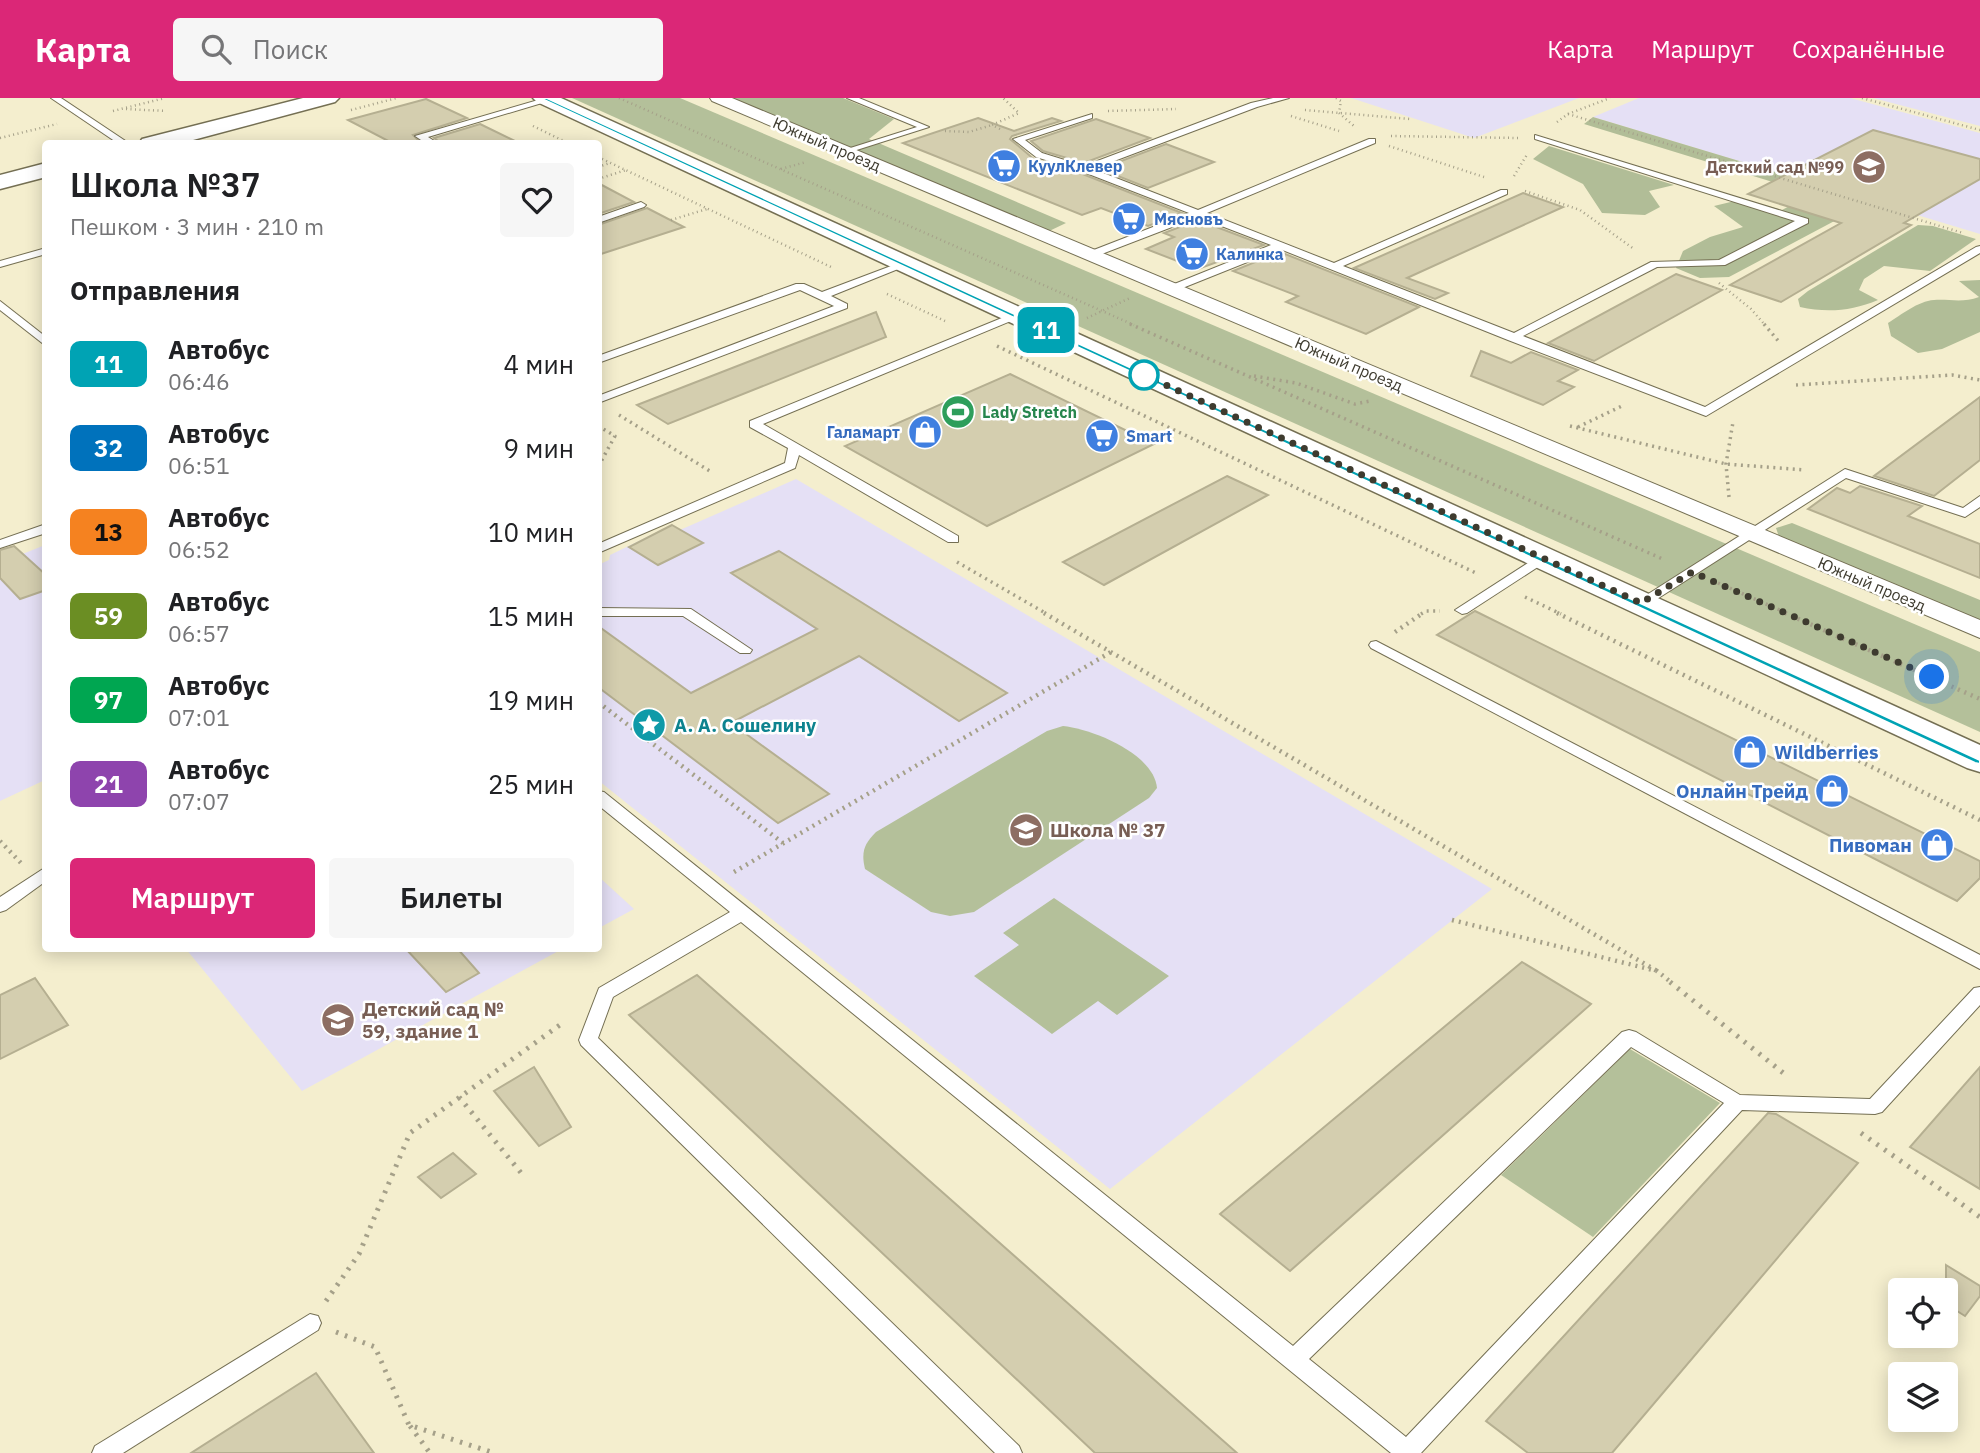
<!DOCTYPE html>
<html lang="ru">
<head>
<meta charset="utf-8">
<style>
	:root { --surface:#fff; --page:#f6f6f6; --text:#202124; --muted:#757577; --accent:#db2777 }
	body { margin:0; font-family:"IBM Plex Sans",sans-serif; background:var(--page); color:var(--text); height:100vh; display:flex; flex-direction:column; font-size:26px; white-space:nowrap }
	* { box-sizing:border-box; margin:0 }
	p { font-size:23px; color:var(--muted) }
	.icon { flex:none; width:38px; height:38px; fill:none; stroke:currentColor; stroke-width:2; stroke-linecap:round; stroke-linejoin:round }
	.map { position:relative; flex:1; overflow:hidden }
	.panel { position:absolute; left:42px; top:42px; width:560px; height:812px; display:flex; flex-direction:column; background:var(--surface); border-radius:7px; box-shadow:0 4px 18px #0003 }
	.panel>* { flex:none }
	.badge { padding:0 14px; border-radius:10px; font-size:24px; line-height:46px }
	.tools { position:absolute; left:1888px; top:1180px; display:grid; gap:14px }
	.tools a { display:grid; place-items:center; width:70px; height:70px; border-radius:7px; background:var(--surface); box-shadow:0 4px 18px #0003; font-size:35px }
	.you { position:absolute; width:35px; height:35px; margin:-18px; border:5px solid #fff; border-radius:50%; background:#1a73e8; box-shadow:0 0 0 10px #1a73e833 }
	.map>.badge { position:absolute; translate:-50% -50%; box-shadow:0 0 0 4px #fff }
	h2 { padding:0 28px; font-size:26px; line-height:63px }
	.round { display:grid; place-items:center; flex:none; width:74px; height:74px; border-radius:7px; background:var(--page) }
	.headline { display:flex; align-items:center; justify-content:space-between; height:119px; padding:0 28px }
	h1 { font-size:33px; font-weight:600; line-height:52px }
	.action { display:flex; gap:14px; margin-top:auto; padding:14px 28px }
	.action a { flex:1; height:80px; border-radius:7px; background:var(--accent); color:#fff; font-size:28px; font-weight:600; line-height:80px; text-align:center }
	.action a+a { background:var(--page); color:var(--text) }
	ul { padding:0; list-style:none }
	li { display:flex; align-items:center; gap:21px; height:84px; padding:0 28px }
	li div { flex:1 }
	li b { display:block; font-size:26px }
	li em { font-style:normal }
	li .badge { min-width:77px; font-weight:700; text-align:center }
	header { display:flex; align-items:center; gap:42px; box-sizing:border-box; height:98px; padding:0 35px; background:var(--accent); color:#fff }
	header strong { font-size:33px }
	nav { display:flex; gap:38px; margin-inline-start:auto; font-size:24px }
	.search { width:490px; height:63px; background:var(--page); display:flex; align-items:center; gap:18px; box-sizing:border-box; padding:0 24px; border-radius:7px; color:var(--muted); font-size:26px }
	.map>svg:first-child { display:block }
</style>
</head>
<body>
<header>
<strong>Карта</strong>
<div class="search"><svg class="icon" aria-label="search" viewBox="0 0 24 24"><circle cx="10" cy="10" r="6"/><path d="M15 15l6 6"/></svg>Поиск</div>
<nav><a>Карта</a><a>Маршрут</a><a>Сохранённые</a></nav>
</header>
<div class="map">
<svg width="1980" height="1355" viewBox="0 0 1980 1355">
	<rect width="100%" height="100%" fill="#f4eece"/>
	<!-- education -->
	<g fill="#e5e0f5">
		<path d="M 1351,0 L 1579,0 L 1474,40 Z"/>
		<path d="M 1639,0 L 1850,0 L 1980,35 L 1980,136 L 1593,19 Z"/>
		<path d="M 1873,0 L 1980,0 L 1980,28 Z"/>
		<path d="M 796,381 L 1492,791 L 1110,1091 L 599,683 L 598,467 L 609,462 L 610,457 L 672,427 L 680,432 Z"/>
		<path d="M 45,447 L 45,682 L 0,703 L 0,465 Z"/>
		<path d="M 599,779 L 634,811 L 599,830 Z"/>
		<path d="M 186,851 L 562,851 L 302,993 Z"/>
	</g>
	<!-- green -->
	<g fill="#b4c09a">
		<path d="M 572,0 L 680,0 L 1980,554 L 1980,634 Z"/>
		<path d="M 1063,628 C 1093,631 1154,656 1157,690 L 1149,700 L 974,814 L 950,818 L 931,814 L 865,771 C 861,754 864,746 876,734 L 1047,633 Z"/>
		<path d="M 1054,800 L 1169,878 L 1117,917 L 1098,903 L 1052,936 L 974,878 L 1019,847 L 1003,835 Z"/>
		<path d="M 1630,951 L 1720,1005 L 1593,1139 L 1501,1077 Z"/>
	</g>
	<!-- forest -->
	<g fill="#b1bd97">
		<path d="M 723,0 L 843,0 L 894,21 L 869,41 L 1066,125 L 1043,136 Z"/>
		<path d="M 1593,19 L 1872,103 L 1729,179 L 1700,180 L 1676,170 L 1683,153 L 1710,139 L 1743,129 L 1714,108 L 1743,101 L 1782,112 L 1812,96 L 1584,26 Z"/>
		<path d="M 1549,48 L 1674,87 L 1649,93 L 1660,109 L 1645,117 L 1602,115 L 1583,86 L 1533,61 Z"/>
		<path d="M 1918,127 L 1933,128 L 1976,141 L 1930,173 L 1884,168 L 1864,181 L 1859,192 L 1878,202 C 1852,213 1827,215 1800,209 L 1798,201 L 1808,193 Z"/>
		<path d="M 1980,182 L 1980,234 L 1942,251 L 1918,255 L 1891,238 L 1888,225 C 1901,217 1918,203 1934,202 C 1950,201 1963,205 1979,199 L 1959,183 Z"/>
		<path d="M 1792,425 L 1980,502 L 1980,534 L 1780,442 L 1776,430 Z"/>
	</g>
	<!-- building -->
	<g fill="#d4ceaf" stroke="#b5af91" stroke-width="2">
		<path d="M 426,1 L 467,20 L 413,37 L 422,46 L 394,46 L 348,22 Z"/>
		<path d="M 978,20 L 1014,33 L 1052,20 L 1061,23 L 1012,38 L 1010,41 L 1035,62 L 1080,75 L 1182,115 L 1148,128 L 1101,110 L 1082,117 L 903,45 Z"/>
		<path d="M 1096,21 L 1150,40 L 1084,65 L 1043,53 L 1031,43 Z"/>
		<path d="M 480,26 L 521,46 L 442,46 L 434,40 Z"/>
		<path d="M 1873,32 L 1980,61 L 1980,81 L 1904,125 L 1911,127 L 1781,204 L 1730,187 L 1841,125 L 1748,96 Z"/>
		<path d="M 1166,46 L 1214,64 L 1148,90 L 1100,71 Z"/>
		<path d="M 598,85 L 634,104 L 598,116 Z"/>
		<path d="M 1523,95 L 1563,109 L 1407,180 L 1448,195 L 1435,201 L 1354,170 Z"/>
		<path d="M 647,110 L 684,129 L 598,157 L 598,127 Z"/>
		<path d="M 1198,122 L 1264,147 L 1198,171 L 1146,151 L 1174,139 L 1164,135 Z"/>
		<path d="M 1280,154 L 1419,209 L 1366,236 L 1286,204 L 1298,198 L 1233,173 Z"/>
		<path d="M 1676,176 L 1722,192 L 1594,263 L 1548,245 Z"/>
		<path d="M 876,214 L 886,239 L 668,326 L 637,307 Z"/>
		<path d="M 1481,253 L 1511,265 L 1531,254 L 1578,272 L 1558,283 L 1574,289 L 1543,307 L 1471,278 Z"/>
		<path d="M 1010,276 L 1154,346 L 987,428 L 845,348 Z"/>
		<path d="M 1980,299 L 1980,362 L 1934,398 L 1874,378 Z"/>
		<path d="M 1227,378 L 1268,397 L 1104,487 L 1063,464 Z"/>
		<path d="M 1860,388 L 1922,408 L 1908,418 L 1980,446 L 1980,480 L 1808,411 L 1837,390 L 1850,395 Z"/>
		<path d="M 672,427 L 703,445 L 658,467 L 629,449 Z"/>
		<path d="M 14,448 L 46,477 L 46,492 L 20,501 L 0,480 L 0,452 Z"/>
		<path d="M 779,453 L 1007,595 L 959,623 L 859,558 L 731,625 L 829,696 L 778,725 L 598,589 L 598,528 L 691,595 L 817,531 L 731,475 Z"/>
		<path d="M 1475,513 L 1980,763 L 1980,780 L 1957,803 L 1437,537 Z"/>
		<path d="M 405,850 L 457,850 L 479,875 L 446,894 Z"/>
		<path d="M 1522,864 L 1591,906 L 1290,1173 L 1220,1116 Z"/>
		<path d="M 697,877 L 1237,1355 L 1095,1355 L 629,917 Z"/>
		<path d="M 35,880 L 68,927 L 0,961 L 0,897 Z"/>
		<path d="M 534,969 L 571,1029 L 539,1048 L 494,993 Z"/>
		<path d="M 1980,969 L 1980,1091 L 1910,1049 Z"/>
		<path d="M 1768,1015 L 1776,1016 L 1858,1065 L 1612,1355 L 1528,1355 L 1486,1323 Z"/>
		<path d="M 453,1055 L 476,1076 L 441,1100 L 418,1079 Z"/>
		<path d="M 1946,1167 L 1980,1188 L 1980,1198 L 1965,1218 L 1946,1206 Z"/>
		<path d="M 316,1275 L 374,1355 L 191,1355 Z"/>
	</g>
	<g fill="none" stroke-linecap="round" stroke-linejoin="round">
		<!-- lane casing -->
		<g stroke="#746f53" stroke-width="2">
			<g id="lane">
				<path d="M 51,0 L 61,0 L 130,46 L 119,46 Z"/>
				<path d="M 545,0 L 552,2 L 428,39 L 439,46 L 427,46 L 415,38 Z"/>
				<path d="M 847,0 L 859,0 L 929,29 L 844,56 L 844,52 L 917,29 Z"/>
				<path d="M 1273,0 L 1289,0 L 1257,9 L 1093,71 L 1198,112 L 1369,41 L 1375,41 L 1375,45 L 1207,115 L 1334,165 L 1501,92 L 1507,92 L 1507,96 L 1343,168 L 1514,235 L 1651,164 L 1719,162 L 1795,123 L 1535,41 L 1535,37 L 1808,121 L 1808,125 L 1725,167 L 1657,169 L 1523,238 L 1705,309 L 1976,149 L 1980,148 L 1980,155 L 1706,318 L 1508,242 L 1280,151 L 1175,193 L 1167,193 L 1167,189 L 1271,147 L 1198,119 L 1094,159 L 1086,159 L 1086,155 L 1189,115 L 1081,73 L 1036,59 L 1013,41 L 1092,16 L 1092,20 L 1025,42 L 1042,55 L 1084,68 L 1251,5 Z"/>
				<path d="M 641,104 L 646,107 L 644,109 L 598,125 L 598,119 Z"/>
				<path d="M 46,150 L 46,156 L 0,169 L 0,163 Z"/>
				<path d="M 899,165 L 908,167 L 831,198 L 847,206 L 847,210 L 598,305 L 598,298 L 834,208 L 800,192 L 598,265 L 598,258 L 796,186 L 804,186 L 822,194 Z"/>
				<path d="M 0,203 L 46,239 L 46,248 L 0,212 Z"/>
				<path d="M 1014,215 L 1019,218 L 1018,220 L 763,326 L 958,438 L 958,444 L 948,444 L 799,357 L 795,370 L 598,455 L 598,446 L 785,365 L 788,350 L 750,329 L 750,323 Z"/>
				<path d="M 1845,371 L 1963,410 L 1980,398 L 1980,409 L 1965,419 L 1846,380 L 1646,508 L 1641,509 L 1634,505 Z"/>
				<path d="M 46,426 L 46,435 L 0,450 L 0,442 Z"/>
				<path d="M 1542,456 L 1549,460 L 1547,463 L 1467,515 L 1462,516 L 1455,512 Z"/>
				<path d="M 598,510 L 691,511 L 752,552 L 750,555 L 740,555 L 683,518 L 598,518 Z"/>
				<path d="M 1376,543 L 1980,857 L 1980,871 L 1371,550 L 1369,547 L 1371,544 Z"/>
				<path d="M 598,693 L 604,694 L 1293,1248 L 1622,934 L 1629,932 L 1636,934 L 1740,997 L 1870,1001 L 1974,890 L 1980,889 L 1980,907 L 1882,1014 L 1875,1016 L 1742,1012 L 1421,1355 L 1391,1355 L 741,824 L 613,899 L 598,940 L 1019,1348 L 1022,1355 L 995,1355 L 581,947 L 579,942 L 599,890 L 730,814 L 598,707 ZM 1631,949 L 1724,1005 L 1406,1339 L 1309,1261 Z"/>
				<path d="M 46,769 L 46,783 L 6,812 L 0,814 L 0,799 Z"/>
				<path d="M 310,1216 L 318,1218 L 321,1225 L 318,1232 L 123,1355 L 92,1355 L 95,1348 Z"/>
			</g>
		</g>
		<!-- street casing -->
		<g stroke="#746f53" stroke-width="2">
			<path id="street" d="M 710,0 L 732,0 L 1980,522 L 1980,540 L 712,3 Z"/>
		</g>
		<!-- primary casing -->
		<g stroke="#746f53" stroke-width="3">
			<g id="primary">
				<path d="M 303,0 L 339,0 L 335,4 L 178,46 L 139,46 L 142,41 Z"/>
				<path d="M 533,0 L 561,0 L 1980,647 L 1980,674 L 1967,670 L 537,4 Z"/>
				<path d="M 46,65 L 46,79 L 0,91 L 0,77 Z"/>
			</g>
		</g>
		<!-- path-far3 -->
		<g stroke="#a5a089" stroke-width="2.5" stroke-dasharray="1 3.5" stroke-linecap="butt">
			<path d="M 619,0 L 1134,227"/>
			<path d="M 1336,0 L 1341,3 L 1339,15"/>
			<path d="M 1862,0 L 1980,32"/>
			<path d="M 126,11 L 166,13"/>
			<path d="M 351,12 L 397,0"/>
			<path d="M 1305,12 L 1410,21"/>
			<path d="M 113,13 L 165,0"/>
			<path d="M 1108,13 L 1176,11"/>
			<path d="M 1339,15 L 1354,28"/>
			<path d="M 1568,16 L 1963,135"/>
			<path d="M 1291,18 L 1339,33"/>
			<path d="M 1557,24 L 1568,16 L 1610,0"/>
			<path d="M 533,28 L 570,46"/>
			<path d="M 1000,31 L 992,27 L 1019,15 L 1003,0"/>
			<path d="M 945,33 L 969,34 L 992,27"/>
			<path d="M 1391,38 L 1518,40"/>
			<path d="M 0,40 L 57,26"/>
			<path d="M 1389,48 L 1484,79"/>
			<path d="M 598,59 L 831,169"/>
			<path d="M 598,69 L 610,65"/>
			<path d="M 781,71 L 806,64"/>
			<path d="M 1514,78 L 1528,55"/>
			<path d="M 598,81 L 626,72"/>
			<path d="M 1525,93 L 1580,112 L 1634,151"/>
			<path d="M 671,122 L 707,111"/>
			<path d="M 1719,185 L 1751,211 L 1765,227"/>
			<path d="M 887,196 L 945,223"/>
			<path d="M 1087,220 L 1130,200"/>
		</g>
		<!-- path-far2 -->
		<g stroke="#a5a089" stroke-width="3.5" stroke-dasharray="2 4.5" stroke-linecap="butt">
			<path d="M 1130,226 L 1665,462"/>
			<path d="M 1764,226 L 1780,245"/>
			<path d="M 997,248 L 1476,475"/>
			<path d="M 1254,278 L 1296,285 L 1355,306 L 1370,303"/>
			<path d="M 1796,287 L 1952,277 L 1980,282"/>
			<path d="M 619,317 L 713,375"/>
			<path d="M 598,328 L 615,338 L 598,369"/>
			<path d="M 1570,328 L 1726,366 L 1805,372"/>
			<path d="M 1578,329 L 1624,307"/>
			<path d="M 1729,399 L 1726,366 L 1733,324"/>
			<path d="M 957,464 L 1047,516"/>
			<path d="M 1718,485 L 1789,516"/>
			<path d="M 1525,499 L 1561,516"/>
			<path d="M 1421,516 L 1426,513 L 1440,513"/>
		</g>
		<!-- path-far1 -->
		<g stroke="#a5a089" stroke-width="4.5" stroke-dasharray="2 5" stroke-linecap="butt">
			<path d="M 1044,515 L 1657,873"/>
			<path d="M 1557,515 L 1980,722"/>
			<path d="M 1785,515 L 1980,601"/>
			<path d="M 1395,534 L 1423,515"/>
			<path d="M 598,604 L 783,745"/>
			<path d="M 0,743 L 21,765"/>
			<path d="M 734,774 L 1111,554"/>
			<path d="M 1452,822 L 1657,873 L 1672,885"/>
		</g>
		<!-- path -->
		<g stroke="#a5a089" stroke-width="5" stroke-dasharray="2.5 7" stroke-linecap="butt">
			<path d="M 1670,884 L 1787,978"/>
			<path d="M 459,999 L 522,1076"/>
			<path d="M 1861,1035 L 1980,1119"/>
			<path d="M 326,1203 L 359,1156 L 410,1035 L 564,924"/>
			<path d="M 336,1234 L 375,1249 L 409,1327 L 494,1355"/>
			<path d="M 410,1328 L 430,1355"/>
		</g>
		<!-- lane -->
		<use href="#lane" fill="#fff" fill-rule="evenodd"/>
		<!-- street -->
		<use href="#street" fill="#fff" fill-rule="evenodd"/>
		<!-- primary -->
		<use href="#primary" fill="#fff" fill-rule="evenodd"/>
	</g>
	<!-- line -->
	<path fill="#00a3b4" stroke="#fff" stroke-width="2" d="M 540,0 L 547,0 L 1980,662 L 1980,666 L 1975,665 Z"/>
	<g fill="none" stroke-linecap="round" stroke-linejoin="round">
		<!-- walk -->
		<path stroke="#3e3b2f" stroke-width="7" stroke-dasharray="0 12.6" d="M 1144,277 L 1641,505 L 1692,474 L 1932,579"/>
	</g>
	<!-- icons -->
	<defs>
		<g id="supermarket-disc" transform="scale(1.75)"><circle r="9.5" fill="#3f7fe0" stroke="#fff"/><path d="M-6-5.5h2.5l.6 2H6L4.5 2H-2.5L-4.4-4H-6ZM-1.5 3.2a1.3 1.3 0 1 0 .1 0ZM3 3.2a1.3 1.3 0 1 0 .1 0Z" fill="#fff"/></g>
		<g id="school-disc" transform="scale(1.75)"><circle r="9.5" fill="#8d6e63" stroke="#fff"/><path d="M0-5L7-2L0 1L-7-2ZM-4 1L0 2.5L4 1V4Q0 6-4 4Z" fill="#fff"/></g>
		<g id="stadium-disc" transform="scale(1.75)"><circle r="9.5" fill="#2e9e5b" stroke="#fff"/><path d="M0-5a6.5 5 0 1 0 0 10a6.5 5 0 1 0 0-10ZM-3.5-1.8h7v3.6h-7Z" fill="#fff"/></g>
		<g id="shop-disc" transform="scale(1.75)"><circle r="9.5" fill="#3f7fe0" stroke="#fff"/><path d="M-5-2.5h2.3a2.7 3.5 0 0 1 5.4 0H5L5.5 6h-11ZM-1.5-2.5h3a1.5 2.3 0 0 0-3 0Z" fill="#fff"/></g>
		<g id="sight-disc" transform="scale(1.75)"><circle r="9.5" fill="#0f9aa8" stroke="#fff"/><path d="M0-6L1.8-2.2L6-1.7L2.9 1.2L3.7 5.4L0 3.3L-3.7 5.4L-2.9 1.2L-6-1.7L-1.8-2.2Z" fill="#fff"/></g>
	</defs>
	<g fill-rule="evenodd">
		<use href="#supermarket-disc" x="1004" y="68"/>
		<use href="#school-disc" x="1869" y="69"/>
		<use href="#supermarket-disc" x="1129" y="121"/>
		<use href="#supermarket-disc" x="1192" y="156"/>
		<use href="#stadium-disc" x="958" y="314"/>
		<use href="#shop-disc" x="925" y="334"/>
		<use href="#supermarket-disc" x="1102" y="338"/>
		<use href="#sight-disc" x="649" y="627"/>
		<use href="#shop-disc" x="1750" y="654"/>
		<use href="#shop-disc" x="1832" y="693"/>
		<use href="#school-disc" x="1026" y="732"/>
		<use href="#shop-disc" x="1937" y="747"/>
		<use href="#school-disc" x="338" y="922"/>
	</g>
	<!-- markers -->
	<circle fill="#fff" stroke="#00a3b4" stroke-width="3.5" cx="1144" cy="277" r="14"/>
	<g text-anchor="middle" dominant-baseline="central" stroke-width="5" stroke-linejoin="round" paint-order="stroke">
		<!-- far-street labels -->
		<g font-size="16" fill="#3e3b2f" stroke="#fff">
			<text transform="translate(827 46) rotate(23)">Южный проезд</text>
			<text transform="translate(1349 266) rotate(23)">Южный проезд</text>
			<text transform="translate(1872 486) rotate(23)">Южный проезд</text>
		</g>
		<!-- far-shop labels -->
		<g font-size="16" font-weight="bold" fill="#366cbe" stroke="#fff" text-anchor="start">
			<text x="1028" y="68">КуулКлевер</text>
			<text x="1154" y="121">Мясновъ</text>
			<text x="1216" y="156">Калинка</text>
			<text x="900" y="334" text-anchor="end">Галамарт</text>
			<text x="1126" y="338">Smart</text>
		</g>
		<!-- far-education labels -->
		<g font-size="16" font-weight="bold" fill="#785e54" stroke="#fff" text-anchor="end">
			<text x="1844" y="69">Детский сад №99</text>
		</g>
		<!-- far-leisure labels -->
		<g font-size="16" font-weight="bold" fill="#27864d" stroke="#fff" text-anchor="start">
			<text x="982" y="314">Lady Stretch</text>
		</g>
		<!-- culture labels -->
		<g font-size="19" font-weight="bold" fill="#0d838f" stroke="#fff" text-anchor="start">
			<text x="674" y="627">А. А. Сошелину</text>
		</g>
		<!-- shop labels -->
		<g font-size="19" font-weight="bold" fill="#366cbe" stroke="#fff" text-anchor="end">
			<text x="1774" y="654" text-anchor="start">Wildberries</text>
			<text x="1808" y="693">Онлайн Трейд</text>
			<text x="1912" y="747">Пивоман</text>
		</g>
		<!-- education labels -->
		<g font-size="19" font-weight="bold" fill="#785e54" stroke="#fff" text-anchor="start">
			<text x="1050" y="732">Школа № 37</text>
			<text x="362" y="911">Детский сад №<tspan x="362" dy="22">59, здание 1</tspan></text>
		</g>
	</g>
</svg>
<div class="tools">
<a><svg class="icon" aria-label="locate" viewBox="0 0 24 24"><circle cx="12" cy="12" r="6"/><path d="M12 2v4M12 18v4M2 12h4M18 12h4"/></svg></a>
<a><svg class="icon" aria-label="layers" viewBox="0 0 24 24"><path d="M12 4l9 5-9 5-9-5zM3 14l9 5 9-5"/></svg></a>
</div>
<div class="you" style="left:1932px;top:579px"></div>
<b class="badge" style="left:1046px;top:232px;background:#00a3b4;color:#fff">11</b>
<section class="panel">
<div class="headline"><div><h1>Школа №37</h1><p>Пешком · 3 мин · 210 m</p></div><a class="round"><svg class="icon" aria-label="heart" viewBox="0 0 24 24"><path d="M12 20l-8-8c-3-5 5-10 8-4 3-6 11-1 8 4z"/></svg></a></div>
<h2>Отправления</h2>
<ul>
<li><span class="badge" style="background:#00a3b4;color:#fff">11</span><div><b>Автобус</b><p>06:46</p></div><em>4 мин</em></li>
<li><span class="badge" style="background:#0072bc;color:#fff">32</span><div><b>Автобус</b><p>06:51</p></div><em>9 мин</em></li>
<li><span class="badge" style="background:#f58220;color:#111">13</span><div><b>Автобус</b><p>06:52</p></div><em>10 мин</em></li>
<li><span class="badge" style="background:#6b8e23;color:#fff">59</span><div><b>Автобус</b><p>06:57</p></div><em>15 мин</em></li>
<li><span class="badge" style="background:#00a651;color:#fff">97</span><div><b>Автобус</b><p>07:01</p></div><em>19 мин</em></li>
<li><span class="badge" style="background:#8e44ad;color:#fff">21</span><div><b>Автобус</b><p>07:07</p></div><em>25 мин</em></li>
</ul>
<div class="action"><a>Маршрут</a><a>Билеты</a></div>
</section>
</div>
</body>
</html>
